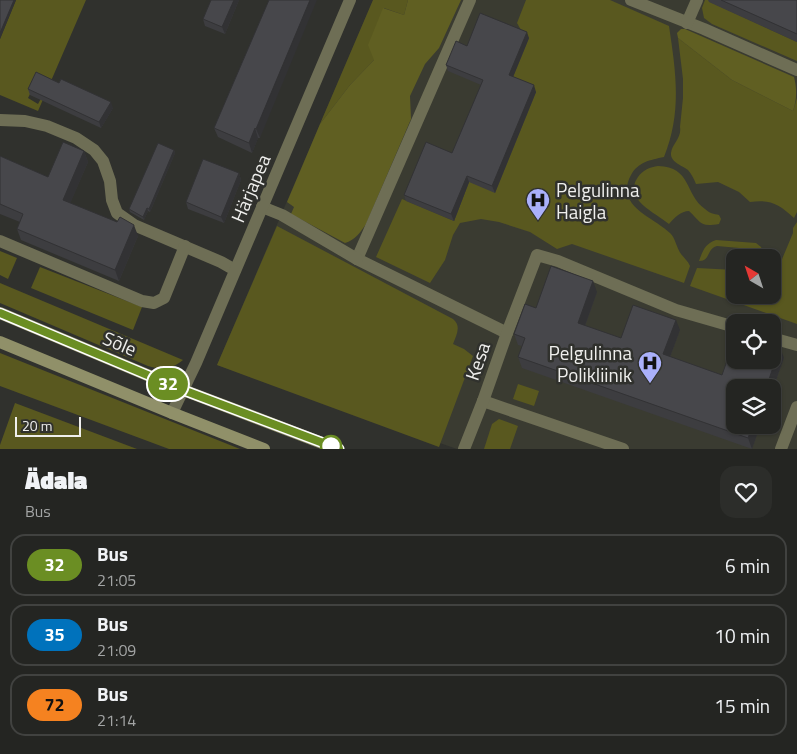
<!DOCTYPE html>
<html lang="en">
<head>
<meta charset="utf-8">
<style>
	:root { --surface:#242522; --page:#2c2d2a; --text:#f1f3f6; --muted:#a3a5a5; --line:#414240 }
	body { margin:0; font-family:"Titillium Web",sans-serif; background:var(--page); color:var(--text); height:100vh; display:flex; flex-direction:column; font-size:19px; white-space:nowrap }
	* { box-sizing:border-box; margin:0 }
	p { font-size:16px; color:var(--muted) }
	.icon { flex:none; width:28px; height:28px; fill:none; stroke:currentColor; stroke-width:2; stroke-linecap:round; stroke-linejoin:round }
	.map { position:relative; height:449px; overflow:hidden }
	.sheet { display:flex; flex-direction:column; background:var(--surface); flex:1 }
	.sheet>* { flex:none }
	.badge { padding:0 10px; border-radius:16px; font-size:18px; line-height:32px }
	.needle { width:32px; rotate:321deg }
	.tools { position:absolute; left:726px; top:249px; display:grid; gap:10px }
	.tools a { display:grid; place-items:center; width:55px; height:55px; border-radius:10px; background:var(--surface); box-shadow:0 1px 4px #0004,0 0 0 1px var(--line); font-size:25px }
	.scale { position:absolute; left:15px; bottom:12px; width:66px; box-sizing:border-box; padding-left:5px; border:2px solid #efefed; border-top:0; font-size:14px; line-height:18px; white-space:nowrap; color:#efefed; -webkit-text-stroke:4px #30312d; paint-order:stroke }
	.map>.badge { position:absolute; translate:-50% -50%; box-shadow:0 0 0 2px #fff }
	.round { display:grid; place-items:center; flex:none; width:52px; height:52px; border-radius:15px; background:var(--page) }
	.head { display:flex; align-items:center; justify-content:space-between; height:85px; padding:0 25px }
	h1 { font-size:24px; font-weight:800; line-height:38px }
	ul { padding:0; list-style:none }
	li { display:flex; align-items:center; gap:15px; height:62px; margin:0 10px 8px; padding:0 15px; border:2px solid var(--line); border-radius:15px }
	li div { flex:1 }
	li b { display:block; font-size:19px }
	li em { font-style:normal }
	li .badge { min-width:55px; font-weight:700; text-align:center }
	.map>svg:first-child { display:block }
</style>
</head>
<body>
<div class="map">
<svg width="797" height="449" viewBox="0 0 797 449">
	<rect width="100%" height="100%" fill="#30312d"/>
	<!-- built -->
	<path fill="#3a3b31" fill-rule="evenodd" d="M 373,0 L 797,0 L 797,449 L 457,449 L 217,365 ZM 735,258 L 772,258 L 772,295 L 735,295 ZM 735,322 L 772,322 L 772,360 L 735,360 ZM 735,388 L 772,388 L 772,425 L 735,425 Z"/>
	<!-- green -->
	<g fill="#59581f" fill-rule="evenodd">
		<path d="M 16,0 L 86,0 L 38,111 L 0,95 L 0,39 ZM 38,78 L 49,84 L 38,104 L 28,98 Z"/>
		<path d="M 373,0 L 408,0 L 404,15 L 384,8 L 374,60 L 350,85 L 320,124 Z"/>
		<path d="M 526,0 L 610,0 L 669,26 C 676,73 682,112 664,157 C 650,160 638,162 631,175 C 614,206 654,217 670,233 C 676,239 676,247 681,254 C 684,258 688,261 690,266 L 684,283 L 572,244 L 557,249 L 530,232 L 499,222 L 481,219 L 460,223 L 453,235 L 445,260 L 430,283 L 376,257 L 402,199 L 454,221 L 469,182 L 536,92 L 511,82 L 525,37 L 517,23 Z"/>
		<path d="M 705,0 L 710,0 L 710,2 L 797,42 L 797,61 L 712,24 L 704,18 L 702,8 Z"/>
		<path d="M 678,38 L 732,80 L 793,111 L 797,98 L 797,212 L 794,218 C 779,204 770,199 750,202 L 739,192 L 718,182 L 696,184 C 694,179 692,175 688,170 C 683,166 670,162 671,153 C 672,144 682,138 680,127 L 683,98 L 683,79 Z"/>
		<path d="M 658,166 C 692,167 684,194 705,209 C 709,213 714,214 719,215 L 721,219 L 719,224 C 699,227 702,223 689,211 C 681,211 674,218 669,224 C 656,213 622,199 638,177 C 643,170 650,167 658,166 Z"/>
		<path d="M 797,222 L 797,324 L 690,286 L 697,268 L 735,270 L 735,295 L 772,295 L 773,270 L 780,264 L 793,233 L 793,228 Z"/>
		<path d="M 277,226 L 453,319 C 462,326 456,336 453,344 L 464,349 L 473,356 L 439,447 L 217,365 Z"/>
		<path d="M 716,240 L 756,243 L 761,247 L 766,257 L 759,257 L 756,252 L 750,249 L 717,246 C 706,249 711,261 699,261 C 703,250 705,244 716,240 Z"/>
		<path d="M 0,251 L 17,258 L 8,279 L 0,275 Z"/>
		<path d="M 40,267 L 142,307 L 133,330 L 31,288 Z"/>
		<path d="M 0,283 L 183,360 C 172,369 162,370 148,366 L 0,303 Z"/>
		<path d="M 0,353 L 240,449 L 169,449 L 0,386 Z"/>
		<path d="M 518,384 L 539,391 L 534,406 L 513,399 Z"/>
		<path d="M 15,403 L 137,449 L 0,449 L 0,445 Z"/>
		<path d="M 499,419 L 518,426 L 510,449 L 484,449 L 492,424 Z"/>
	</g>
	<!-- forest -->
	<g fill="#605f22">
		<path d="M 408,0 L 461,0 L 439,48 L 425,64 L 410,96 L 411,119 L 366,224 C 360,233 355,240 345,243 L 291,214 L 294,207 L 287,202 L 320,124 L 350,85 L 374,60 L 368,45 L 383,8 L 404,15 Z"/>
		<path d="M 681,29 L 685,29 L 794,77 C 797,89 797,99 793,111 L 732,80 L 678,38 L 677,33 Z"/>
	</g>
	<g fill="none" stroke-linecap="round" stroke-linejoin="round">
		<!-- lane -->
		<g stroke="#6e6e55" stroke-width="12">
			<path d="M 470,0 L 357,259 L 507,333"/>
			<path d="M 631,0 L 704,29 L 797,70"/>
			<path d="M 687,23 L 697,0"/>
			<path d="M 0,120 L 25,121 L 47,126 L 76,138 L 94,150 L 103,161 L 110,181 L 112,200 L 117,213 L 134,225 L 221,262 L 235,270"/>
			<path d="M 262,207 L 282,215 L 357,259"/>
			<path d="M 0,241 L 142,301 L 154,303 L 164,298 L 185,246"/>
			<path d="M 772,338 L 797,345"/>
			<path d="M 483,401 L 623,449"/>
			<path d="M 464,449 L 483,401 L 507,333 L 537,255 L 558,261 L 676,310 L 735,327"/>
			<path d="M 781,449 L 797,407"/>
		</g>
		<!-- street -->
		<path stroke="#6e6e55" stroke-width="12" d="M 172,413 L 196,363 L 350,0"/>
		<!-- secondary -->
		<g stroke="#909069" stroke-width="12">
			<path d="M 0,313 L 183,390 L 338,449"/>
			<path d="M 0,342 L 172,413 L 264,449"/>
		</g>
	</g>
	<!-- wall -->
	<g fill="#3d3d40">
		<path d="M 239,0 L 225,34 L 205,26 L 203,19 Z"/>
		<path d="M 269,0 L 260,138 L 258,138 L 252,153 L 218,137 L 214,128 Z"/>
		<path d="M 708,0 L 797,0 L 797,42 L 709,2 Z"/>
		<path d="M 529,38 L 513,77 L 536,92 L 495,193 L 469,182 L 454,221 L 406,201 L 404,195 L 452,153 L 481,85 L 448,71 L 446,65 L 467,46 Z"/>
		<path d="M 59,83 L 113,108 L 101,128 L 30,95 L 28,89 Z"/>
		<path d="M 174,150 L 175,153 L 150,212 L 148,211 L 144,220 L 130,212 L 129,209 Z"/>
		<path d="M 84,151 L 88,162 L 70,203 L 138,236 L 119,281 L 21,240 L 17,229 L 20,222 L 0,214 L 0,156 L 48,177 Z"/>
		<path d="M 239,173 L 241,180 L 224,223 L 188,209 L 186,202 Z"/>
		<path d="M 597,292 L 585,326 L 621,338 L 680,330 L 670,357 L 722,375 L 784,358 L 772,391 L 772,388 L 735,425 L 770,425 L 768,432 L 759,429 L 752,449 L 522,368 L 518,357 L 522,346 L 518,345 L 514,334 Z"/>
	</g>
	<!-- shaded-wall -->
	<g fill="#323234">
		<path d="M 14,0 L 16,0 L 0,39 L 0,33 Z"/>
		<path d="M 234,0 L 239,0 L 225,34 L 222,27 Z"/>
		<path d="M 310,0 L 317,0 L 260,138 L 256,129 Z"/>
		<path d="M 527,32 L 529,38 L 511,82 L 509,75 Z"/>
		<path d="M 534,85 L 536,92 L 495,193 L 492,186 Z"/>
		<path d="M 111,102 L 113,108 L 101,128 L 99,122 Z"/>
		<path d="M 255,128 L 258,138 L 252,153 L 249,143 Z"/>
		<path d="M 174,150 L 175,153 L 150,212 L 149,209 Z"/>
		<path d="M 84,151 L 88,162 L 67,211 L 63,200 Z"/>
		<path d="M 239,173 L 241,180 L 224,223 L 221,217 Z"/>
		<path d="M 467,176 L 469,182 L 454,221 L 451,214 Z"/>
		<path d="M 147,208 L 148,211 L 144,220 L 143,217 Z"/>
		<path d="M 134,225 L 138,236 L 119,281 L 115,270 Z"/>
		<path d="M 593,281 L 597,292 L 582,334 L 578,323 Z"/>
		<path d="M 676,320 L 680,330 L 667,365 L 663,354 Z"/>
		<path d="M 780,347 L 784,358 L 772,391 L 772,388 L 766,388 Z"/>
		<path d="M 774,393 L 778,404 L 772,419 L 772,397 Z"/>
		<path d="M 753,425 L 758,425 L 759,429 L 752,449 L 748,438 Z"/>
		<path d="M 766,425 L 770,425 L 768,432 Z"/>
	</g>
	<!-- building -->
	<g fill="#47474b" stroke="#323234">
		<path d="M 0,0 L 14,0 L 0,33 Z"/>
		<path d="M 211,0 L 234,0 L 222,27 L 203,19 Z"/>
		<path d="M 269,0 L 310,0 L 256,129 L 255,128 L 249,143 L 214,128 Z"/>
		<path d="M 721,0 L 797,0 L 797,34 Z"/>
		<path d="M 480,13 L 527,32 L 509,75 L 534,85 L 492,186 L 467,176 L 451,214 L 404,195 L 426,142 L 452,153 L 483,80 L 446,65 L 456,41 L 467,46 Z"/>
		<path d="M 36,72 L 59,83 L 61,79 L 111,102 L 99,122 L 28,89 Z"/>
		<path d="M 63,142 L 84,151 L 63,200 L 117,222 L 120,217 L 134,225 L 115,270 L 17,229 L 23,214 L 0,204 L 0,156 L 48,177 Z"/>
		<path d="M 158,143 L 174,150 L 149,209 L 147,208 L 143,217 L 129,209 Z"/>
		<path d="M 203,159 L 239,173 L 221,217 L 186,202 Z"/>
		<path d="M 551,266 L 593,281 L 578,323 L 621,338 L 633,305 L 676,320 L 663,354 L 722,375 L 735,338 L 735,360 L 772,360 L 772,344 L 780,347 L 766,388 L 735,388 L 735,425 L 753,425 L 748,438 L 518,357 L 525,338 L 514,334 L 525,304 L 536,308 Z"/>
	</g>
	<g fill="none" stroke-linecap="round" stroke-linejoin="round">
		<!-- line casing -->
		<g stroke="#fff" stroke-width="11">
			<path id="line" d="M 0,313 L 183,390 L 339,449"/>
		</g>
		<!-- line -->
		<use href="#line" stroke="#6b8e23" stroke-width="8"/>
	</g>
	<!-- icons -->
	<defs>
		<g id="hospital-pin" transform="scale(1.25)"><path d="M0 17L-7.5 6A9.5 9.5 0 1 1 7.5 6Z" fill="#aab0fb" stroke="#30312d"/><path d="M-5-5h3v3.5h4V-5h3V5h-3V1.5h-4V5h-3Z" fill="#111"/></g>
	</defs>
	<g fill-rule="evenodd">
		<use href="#hospital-pin" x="538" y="200"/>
		<use href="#hospital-pin" x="650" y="363"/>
	</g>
	<!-- markers -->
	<circle fill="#fff" stroke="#6b8e23" stroke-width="2.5" cx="331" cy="446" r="10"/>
	<g text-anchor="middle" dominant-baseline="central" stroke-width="5" stroke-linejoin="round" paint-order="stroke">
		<!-- street labels -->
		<g font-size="19" fill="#efefed" stroke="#30312d">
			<text transform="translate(250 188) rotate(-67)">Härjapea</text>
			<text transform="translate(120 343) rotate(23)">Sõle</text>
			<text transform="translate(477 361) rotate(-71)">Kesa</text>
		</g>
		<!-- poi labels -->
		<g font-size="19" fill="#efefed" stroke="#30312d" text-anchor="start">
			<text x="556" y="189">Pelgulinna<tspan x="556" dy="22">Haigla</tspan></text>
			<text x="632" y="352" text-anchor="end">Pelgulinna<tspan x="632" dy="22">Polikliinik</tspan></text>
		</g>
	</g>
</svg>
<div class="tools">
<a><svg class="needle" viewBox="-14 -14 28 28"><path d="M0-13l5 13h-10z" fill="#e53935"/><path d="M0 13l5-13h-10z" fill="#a3a5a5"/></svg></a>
<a><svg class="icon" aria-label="locate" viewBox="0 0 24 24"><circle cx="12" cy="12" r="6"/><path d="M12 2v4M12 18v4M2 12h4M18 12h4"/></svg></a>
<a><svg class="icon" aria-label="layers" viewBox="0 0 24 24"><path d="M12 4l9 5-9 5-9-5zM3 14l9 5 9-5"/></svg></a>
</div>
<div class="scale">20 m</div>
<b class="badge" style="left:168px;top:384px;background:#6b8e23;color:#fff">32</b>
</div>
<section class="sheet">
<div class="head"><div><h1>Ädala</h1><p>Bus</p></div><a class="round"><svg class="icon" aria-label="heart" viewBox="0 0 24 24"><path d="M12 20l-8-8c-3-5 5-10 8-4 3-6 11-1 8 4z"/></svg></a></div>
<ul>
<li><span class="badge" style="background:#6b8e23;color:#fff">32</span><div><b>Bus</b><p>21:05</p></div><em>6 min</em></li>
<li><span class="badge" style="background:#0072bc;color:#fff">35</span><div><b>Bus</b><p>21:09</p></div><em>10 min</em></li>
<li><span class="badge" style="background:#f58220;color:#111">72</span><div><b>Bus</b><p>21:14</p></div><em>15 min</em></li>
</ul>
</section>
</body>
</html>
